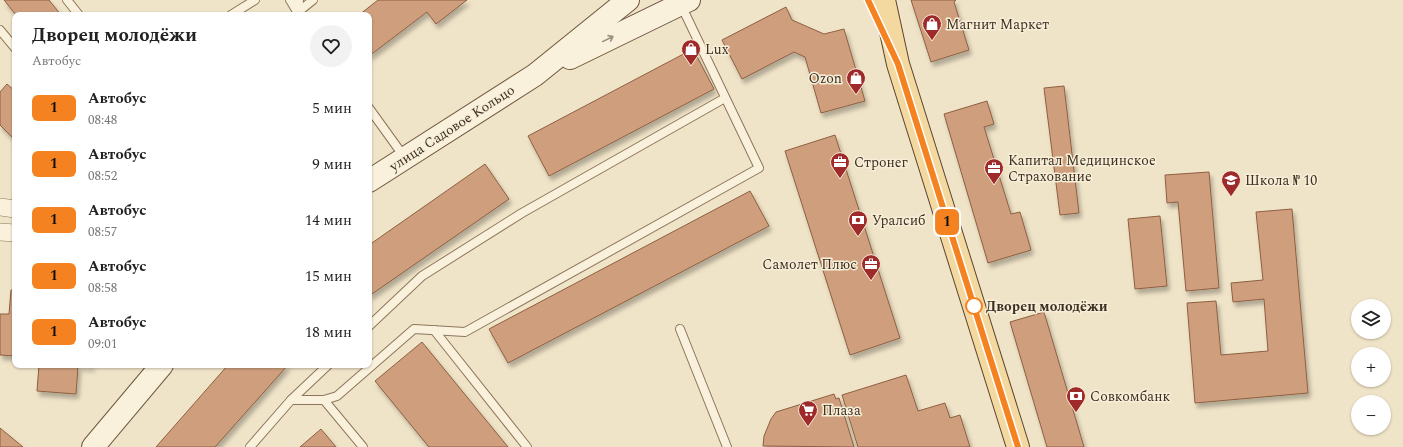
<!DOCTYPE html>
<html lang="ru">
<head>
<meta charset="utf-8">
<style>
	:root { --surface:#fff; --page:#f2f2f2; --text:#222; --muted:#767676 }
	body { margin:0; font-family:Spectral,serif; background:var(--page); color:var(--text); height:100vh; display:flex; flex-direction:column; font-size:15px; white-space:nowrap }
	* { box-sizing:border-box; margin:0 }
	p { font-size:13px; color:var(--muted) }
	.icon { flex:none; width:22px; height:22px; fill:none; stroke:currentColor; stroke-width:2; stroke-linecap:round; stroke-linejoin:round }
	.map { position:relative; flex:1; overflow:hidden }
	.panel { position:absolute; left:12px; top:12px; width:360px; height:356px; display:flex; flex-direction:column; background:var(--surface); border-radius:8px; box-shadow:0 1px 3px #0004 }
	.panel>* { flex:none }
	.badge { padding:0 8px; border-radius:6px; font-size:14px; line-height:26px }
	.controls { position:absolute; left:1351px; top:299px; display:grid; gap:8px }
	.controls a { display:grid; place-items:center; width:40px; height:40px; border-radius:50%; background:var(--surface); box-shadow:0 1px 3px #0004; font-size:20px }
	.map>.badge { position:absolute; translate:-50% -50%; box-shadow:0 0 0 2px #fff }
	.round { display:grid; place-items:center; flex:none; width:42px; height:42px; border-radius:21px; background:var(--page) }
	.overview { display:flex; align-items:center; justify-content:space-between; height:68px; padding:0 20px }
	h1 { font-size:19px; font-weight:700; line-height:30px }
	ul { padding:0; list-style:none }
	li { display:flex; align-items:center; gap:12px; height:56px; padding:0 20px }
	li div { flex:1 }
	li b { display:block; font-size:15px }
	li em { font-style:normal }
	li .badge { min-width:44px; font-weight:700; text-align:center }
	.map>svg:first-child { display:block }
</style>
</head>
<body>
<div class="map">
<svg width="1403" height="447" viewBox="0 0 1403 447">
	<defs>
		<filter id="shadow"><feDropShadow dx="2.5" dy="4.5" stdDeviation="2" flood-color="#0004"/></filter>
	</defs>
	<rect width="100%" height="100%" fill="#f0e4c8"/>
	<!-- building -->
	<g fill="#cf9f7d" stroke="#8d5f41" filter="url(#shadow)">
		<path d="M 4,0 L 49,0 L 61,15 L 16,15 Z"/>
		<path d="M 378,0 L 467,0 L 436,24 L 427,12 L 369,56 L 369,15 L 359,15 Z"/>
		<path d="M 911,0 L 956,0 L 954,2 L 969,50 L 931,62 Z"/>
		<path d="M 786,7 L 792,20 L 824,34 L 844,29 L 865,101 L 821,113 L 805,57 L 794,52 L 742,79 L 722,40 Z"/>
		<path d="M 693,49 L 714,89 L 549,176 L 528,136 Z"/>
		<path d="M 7,84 L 15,91 L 15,140 L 0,125 L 0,92 Z"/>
		<path d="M 1064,86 L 1079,213 L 1060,215 L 1044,88 Z"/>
		<path d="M 987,101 L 994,124 L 984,127 L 1011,214 L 1020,212 L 1031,250 L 988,263 L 944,114 Z"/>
		<path d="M 835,135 L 900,338 L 850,355 L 785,151 Z"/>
		<path d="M 485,164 L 509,199 L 369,296 L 369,245 Z"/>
		<path d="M 1209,172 L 1219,288 L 1186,291 L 1178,202 L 1167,203 L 1165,175 Z"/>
		<path d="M 750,191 L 769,226 L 508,363 L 489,329 Z"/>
		<path d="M 1292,209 L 1308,393 L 1195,403 L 1187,303 L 1216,301 L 1221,355 L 1268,351 L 1264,299 L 1233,302 L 1231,283 L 1263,280 L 1256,212 Z"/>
		<path d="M 1160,216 L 1167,286 L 1135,289 L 1128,219 Z"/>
		<path d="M 11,290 L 15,290 L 15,356 L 0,355 L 0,314 L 9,314 Z"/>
		<path d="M 1044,312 L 1084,447 L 1047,447 L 1010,322 Z"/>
		<path d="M 422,342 L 508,447 L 429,447 L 375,381 Z"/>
		<path d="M 39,365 L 92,365 L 92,367 L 78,366 L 76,394 L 37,391 Z"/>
		<path d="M 228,365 L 288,365 L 215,447 L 156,447 Z"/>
		<path d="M 906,375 L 918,411 L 945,403 L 950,418 L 960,415 L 970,447 L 858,447 L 842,395 Z"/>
		<path d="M 834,394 L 836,399 L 839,398 L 854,447 L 763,446 L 764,436 L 771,419 L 776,412 Z"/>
		<path d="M 0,428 L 23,447 L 0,447 Z"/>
		<path d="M 321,429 L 336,447 L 300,447 Z"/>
	</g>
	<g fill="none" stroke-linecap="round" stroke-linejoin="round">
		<!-- service casing -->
		<g stroke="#8d765c" stroke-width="10">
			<g id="service">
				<path d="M 67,0 L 79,15"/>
				<path d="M 290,0 L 299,15"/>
				<path d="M 298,12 L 313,0"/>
				<path d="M 298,12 L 299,0"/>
				<path d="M 231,15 L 255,0"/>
				<path d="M 0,30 L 15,48"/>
				<path d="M 369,108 L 405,158"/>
				<path d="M 369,326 L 422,276 L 522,213 L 725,98"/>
				<path d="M 680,329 L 727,447"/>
				<path d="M 434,330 L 527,447"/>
				<path d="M 291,400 L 328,365"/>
				<path d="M 324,400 L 363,447"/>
				<path d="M 250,447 L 291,400 L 324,400 L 337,396 L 414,329 L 465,332 L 759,168 L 681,5"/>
			</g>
		</g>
		<!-- minor casing -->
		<g stroke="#8d765c" stroke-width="18">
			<g id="minor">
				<path d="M 0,207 L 15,209"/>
				<path d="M 0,232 L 15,233"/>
			</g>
		</g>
		<!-- secondary casing -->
		<g stroke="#6f573f" stroke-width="24">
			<g id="secondary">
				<path d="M 570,58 L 689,0"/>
				<path d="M 369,181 L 535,75 L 628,0"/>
				<path d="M 93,447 L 162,365"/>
			</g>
		</g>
		<!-- primary casing -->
		<g stroke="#5b4430" stroke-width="24">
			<path id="primary" d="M 884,0 L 898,64 L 1018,447"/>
		</g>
		<!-- service -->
		<use href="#service" stroke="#faf1dc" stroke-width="8"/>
		<!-- minor -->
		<use href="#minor" stroke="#faf1dc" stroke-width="17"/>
		<!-- secondary -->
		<use href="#secondary" stroke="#faf1dc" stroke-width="22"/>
		<!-- primary -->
		<use href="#primary" stroke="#f3d9a0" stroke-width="22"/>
	</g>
	<!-- one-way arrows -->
	<defs><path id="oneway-shaft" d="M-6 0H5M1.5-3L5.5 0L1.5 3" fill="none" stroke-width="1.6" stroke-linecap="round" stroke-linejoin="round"/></defs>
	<use stroke="#9c907e" href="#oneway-shaft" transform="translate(608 39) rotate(-26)"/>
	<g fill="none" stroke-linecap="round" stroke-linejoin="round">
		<!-- line casing -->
		<g stroke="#fff" stroke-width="9">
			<path id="line" d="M 868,0 L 898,64 L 1018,447"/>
		</g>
		<!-- line -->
		<use href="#line" stroke="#f58220" stroke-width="6"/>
	</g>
	<!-- icons -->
	<defs>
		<g id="shop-pin" transform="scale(1)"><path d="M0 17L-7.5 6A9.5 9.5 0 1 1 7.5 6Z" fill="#9e2a2b" stroke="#f7eed8"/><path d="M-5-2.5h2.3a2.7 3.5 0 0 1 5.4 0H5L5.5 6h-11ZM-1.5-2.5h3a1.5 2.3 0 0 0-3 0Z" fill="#fff"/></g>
		<g id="office-pin" transform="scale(1)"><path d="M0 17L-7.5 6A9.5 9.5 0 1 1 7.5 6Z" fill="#9e2a2b" stroke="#f7eed8"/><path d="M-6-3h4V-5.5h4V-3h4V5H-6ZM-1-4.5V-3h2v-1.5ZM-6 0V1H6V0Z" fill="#fff"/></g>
		<g id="school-pin" transform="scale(1)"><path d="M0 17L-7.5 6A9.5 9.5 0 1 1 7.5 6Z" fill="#9e2a2b" stroke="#f7eed8"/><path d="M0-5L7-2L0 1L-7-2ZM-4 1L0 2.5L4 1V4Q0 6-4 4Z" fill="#fff"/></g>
		<g id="bank-pin" transform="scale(1)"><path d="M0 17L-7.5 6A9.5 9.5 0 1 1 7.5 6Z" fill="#9e2a2b" stroke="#f7eed8"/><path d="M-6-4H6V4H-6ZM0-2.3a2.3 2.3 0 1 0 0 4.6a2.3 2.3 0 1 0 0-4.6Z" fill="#fff"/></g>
		<g id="supermarket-pin" transform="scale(1)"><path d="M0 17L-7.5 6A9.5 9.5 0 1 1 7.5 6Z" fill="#9e2a2b" stroke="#f7eed8"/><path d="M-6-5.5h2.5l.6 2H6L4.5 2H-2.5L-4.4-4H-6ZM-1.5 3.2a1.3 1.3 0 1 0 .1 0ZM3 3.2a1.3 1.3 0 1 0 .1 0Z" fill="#fff"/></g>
	</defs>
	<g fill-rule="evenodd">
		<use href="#shop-pin" x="932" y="24"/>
		<use href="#shop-pin" x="691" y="49"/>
		<use href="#shop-pin" x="856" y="78"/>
		<use href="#office-pin" x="840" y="162"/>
		<use href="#office-pin" x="994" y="168"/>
		<use href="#school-pin" x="1231" y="180"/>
		<use href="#bank-pin" x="858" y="220"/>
		<use href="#office-pin" x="871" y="264"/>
		<use href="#bank-pin" x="1076" y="396"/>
		<use href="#supermarket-pin" x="808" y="410"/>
	</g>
	<!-- markers -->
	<circle fill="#fff" stroke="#f58220" stroke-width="2" cx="974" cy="306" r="8"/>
	<g text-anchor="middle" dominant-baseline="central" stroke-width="3" stroke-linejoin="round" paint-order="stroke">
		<!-- poi labels -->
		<g font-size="14" fill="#3d2e20" stroke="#f7eed8" text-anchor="start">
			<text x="946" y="24">Магнит Маркет</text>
			<text x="705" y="49">Lux</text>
			<text x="842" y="78" text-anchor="end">Ozon</text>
			<text x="1008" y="160">Капитал Медицинское<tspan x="1008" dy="16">Страхование</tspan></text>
			<text x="854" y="162">Стронег</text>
			<text x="1245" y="180">Школа № 10</text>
			<text x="872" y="220">Уралсиб</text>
			<text x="857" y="264" text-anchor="end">Самолет Плюс</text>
			<text x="1090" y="396">Совкомбанк</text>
			<text x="822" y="410">Плаза</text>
		</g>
		<!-- street labels -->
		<g font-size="14" fill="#3d2e20" stroke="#f7eed8">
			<text transform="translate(452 128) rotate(-33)">улица Садовое Кольцо</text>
		</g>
		<!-- stop labels -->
		<g font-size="14" font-weight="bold" fill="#3d2e20" stroke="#f7eed8" text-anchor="start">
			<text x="986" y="306">Дворец молодёжи</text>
		</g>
	</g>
</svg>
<div class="controls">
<a><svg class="icon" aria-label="layers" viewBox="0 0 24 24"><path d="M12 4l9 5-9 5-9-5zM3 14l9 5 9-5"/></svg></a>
<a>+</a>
<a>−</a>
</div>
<b class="badge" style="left:947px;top:222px;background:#f58220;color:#111">1</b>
<section class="panel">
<div class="overview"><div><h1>Дворец молодёжи</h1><p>Автобус</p></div><a class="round"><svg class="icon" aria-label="heart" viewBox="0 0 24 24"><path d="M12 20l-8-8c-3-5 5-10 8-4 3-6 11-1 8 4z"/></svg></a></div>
<ul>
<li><span class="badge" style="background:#f58220;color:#111">1</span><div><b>Автобус</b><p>08:48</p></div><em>5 мин</em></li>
<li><span class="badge" style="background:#f58220;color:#111">1</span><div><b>Автобус</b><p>08:52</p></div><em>9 мин</em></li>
<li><span class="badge" style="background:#f58220;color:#111">1</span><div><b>Автобус</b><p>08:57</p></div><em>14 мин</em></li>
<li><span class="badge" style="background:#f58220;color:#111">1</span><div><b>Автобус</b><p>08:58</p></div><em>15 мин</em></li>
<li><span class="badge" style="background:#f58220;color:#111">1</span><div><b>Автобус</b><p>09:01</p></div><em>18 мин</em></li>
</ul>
</section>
</div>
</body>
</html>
